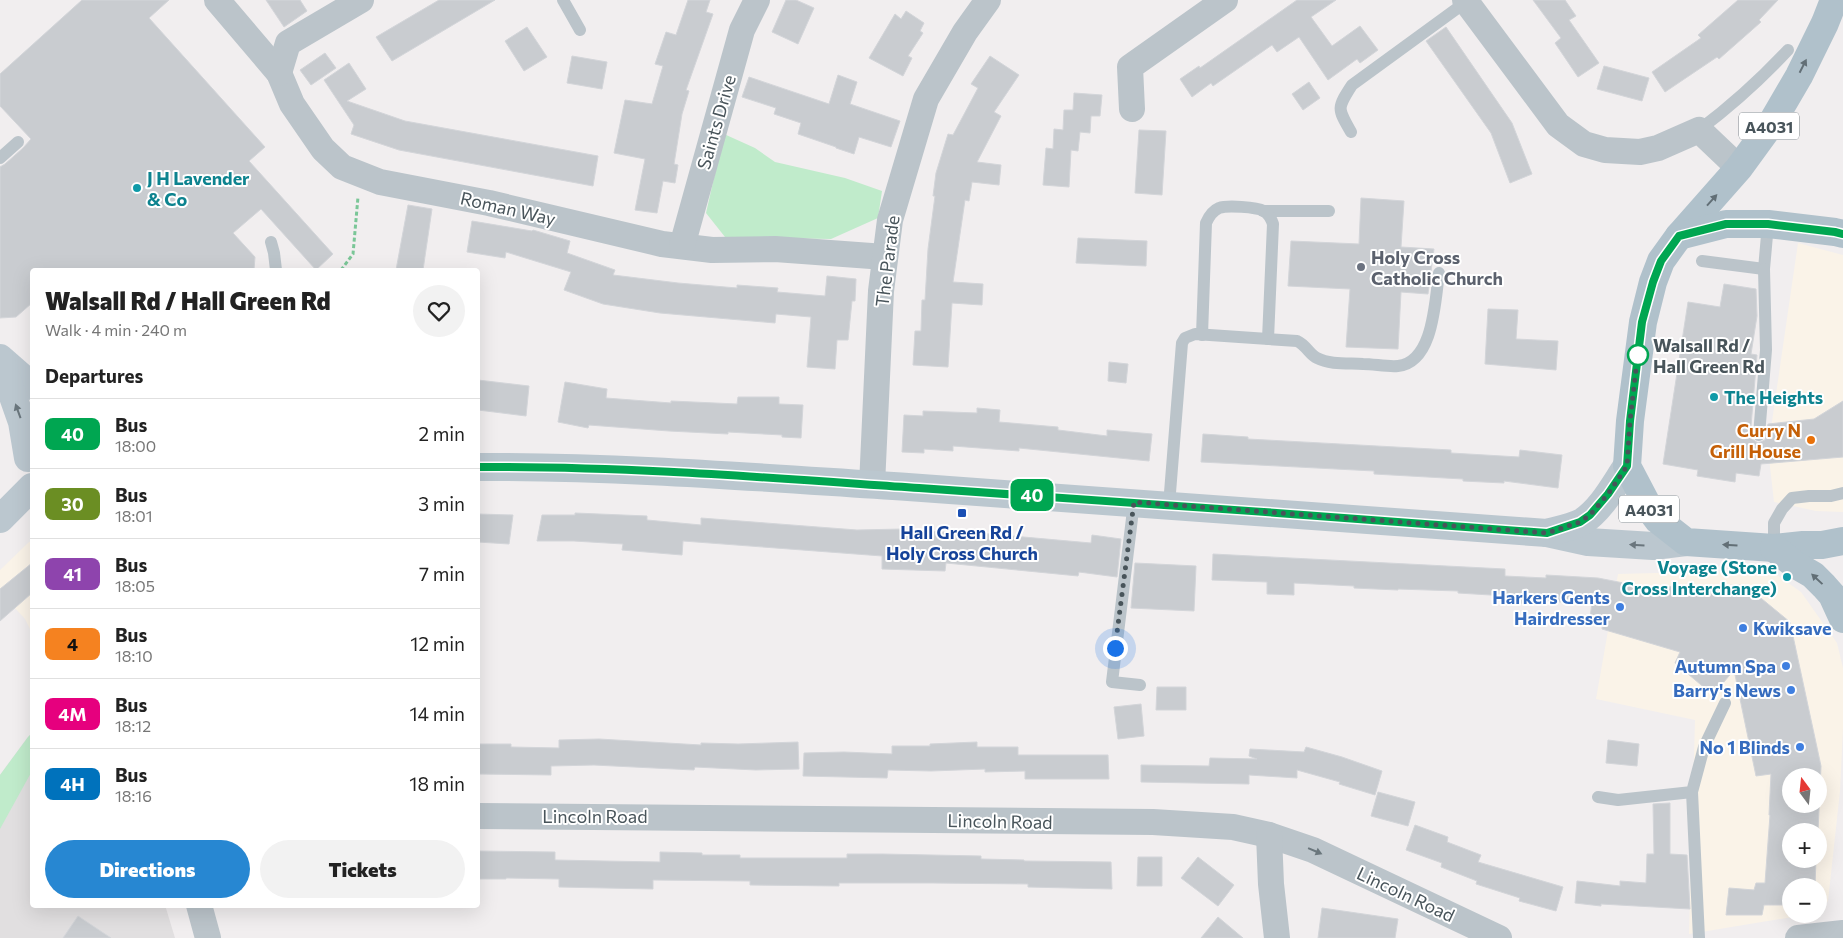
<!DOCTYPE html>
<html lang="en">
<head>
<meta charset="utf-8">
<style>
	:root { --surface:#fff; --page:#f2f2f2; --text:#222; --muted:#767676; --line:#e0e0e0; --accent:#2787d2 }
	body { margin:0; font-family:Commissioner,sans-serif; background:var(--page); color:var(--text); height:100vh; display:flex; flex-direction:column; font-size:19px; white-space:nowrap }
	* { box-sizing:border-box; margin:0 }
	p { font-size:16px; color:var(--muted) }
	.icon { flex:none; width:28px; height:28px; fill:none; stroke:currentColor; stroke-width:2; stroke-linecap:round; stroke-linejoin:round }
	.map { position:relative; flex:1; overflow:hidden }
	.panel { position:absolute; left:30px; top:268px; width:450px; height:640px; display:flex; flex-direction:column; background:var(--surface); border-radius:5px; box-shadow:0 5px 20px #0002 }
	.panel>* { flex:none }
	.badge { padding:0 10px; border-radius:8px; font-size:18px; line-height:32px }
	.needle { width:32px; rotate:345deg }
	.tools { position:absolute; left:1782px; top:768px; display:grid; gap:10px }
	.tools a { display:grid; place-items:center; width:45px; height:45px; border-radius:50%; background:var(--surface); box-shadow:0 5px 20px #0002; font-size:25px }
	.you { position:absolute; width:25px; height:25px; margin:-12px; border:4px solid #fff; border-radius:50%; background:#1a73e8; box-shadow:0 0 0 8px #1a73e833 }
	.map>.badge { position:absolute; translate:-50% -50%; box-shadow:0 0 0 2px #fff }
	h2 { padding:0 15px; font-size:19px; line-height:45px }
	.round { display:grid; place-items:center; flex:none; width:52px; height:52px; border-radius:26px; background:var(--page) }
	.head { display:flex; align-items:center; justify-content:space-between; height:85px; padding:0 15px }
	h1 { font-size:24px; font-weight:800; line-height:38px }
	.button { display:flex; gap:10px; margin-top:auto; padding:10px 15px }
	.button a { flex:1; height:58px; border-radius:30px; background:var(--accent); color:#fff; font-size:20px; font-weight:800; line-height:58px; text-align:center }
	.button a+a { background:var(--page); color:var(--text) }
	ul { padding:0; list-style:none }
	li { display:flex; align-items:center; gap:15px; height:70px; padding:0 15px; border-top:1px solid var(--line) }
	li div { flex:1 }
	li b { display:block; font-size:19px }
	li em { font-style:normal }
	li .badge { min-width:55px; font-weight:700; text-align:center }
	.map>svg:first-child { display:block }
</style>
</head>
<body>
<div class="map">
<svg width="1843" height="938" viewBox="0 0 1843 938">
	<rect width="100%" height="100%" fill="#f1eeef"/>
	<!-- commercial -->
	<g fill="#faf3e8" fill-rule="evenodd">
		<path d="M 1798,243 L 1843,255 L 1843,512 L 1816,511 L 1774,502 L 1768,449 Z"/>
		<path d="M 32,541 L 32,633 L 25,619 L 0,592 L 0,570 L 29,542 Z"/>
		<path d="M 1770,570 L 1801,592 L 1837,643 L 1843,668 L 1843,728 L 1840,791 L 1828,901 L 1819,910 L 1819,886 L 1791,886 L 1791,914 L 1811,914 L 1689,934 L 1695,720 L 1596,699 L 1618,574 ZM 1791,776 L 1819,776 L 1819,804 L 1791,804 ZM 1791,831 L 1819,831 L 1819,859 L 1791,859 Z"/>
	</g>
	<!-- education -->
	<path fill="#e1dfe0" d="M 32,733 L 32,905 L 165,905 L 175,938 L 0,938 L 0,775 L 28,737 Z"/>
	<!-- green -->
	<g fill="#c0ebcb">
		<path d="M 724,134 L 755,148 L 775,162 L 845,178 L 882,191 L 878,218 L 831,239 L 725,237 L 706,213 Z"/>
		<path d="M 32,733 L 32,771 L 0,829 L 0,775 L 28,737 Z"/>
	</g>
	<!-- building -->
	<g fill="#c9ccd0" stroke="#d3d5d9" fill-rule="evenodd">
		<path d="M 82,0 L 169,0 L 149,18 L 265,147 L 249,161 L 333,254 L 316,270 L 261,209 L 233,233 L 255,257 L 254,270 L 32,270 L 32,303 L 16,317 L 0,318 L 0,167 L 5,164 L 23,148 L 31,139 L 0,106 L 0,74 Z"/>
		<path d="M 266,0 L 300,0 L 307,11 L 284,27 Z"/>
		<path d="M 439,0 L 495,0 L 392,61 L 376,37 Z"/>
		<path d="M 688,0 L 710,0 L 706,12 L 713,14 L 686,90 L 689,91 L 682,114 L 674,164 L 678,165 L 675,183 L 663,181 L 657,213 L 635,210 L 645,159 L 614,153 L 625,100 L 652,104 L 663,66 L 655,64 L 666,32 L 676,35 Z"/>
		<path d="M 786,0 L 796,0 L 814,8 L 798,44 L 772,32 Z"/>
		<path d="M 1297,0 L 1336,0 L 1311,17 L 1332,46 L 1360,26 L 1378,50 L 1360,63 L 1357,59 L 1328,80 L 1299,37 L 1277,52 L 1272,45 L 1213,86 L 1211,83 L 1192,97 L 1180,79 L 1199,66 L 1200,68 Z"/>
		<path d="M 1533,0 L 1565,0 L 1576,16 L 1569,20 L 1599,63 L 1578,77 L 1555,43 L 1561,38 Z"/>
		<path d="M 1738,0 L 1778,0 L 1759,20 L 1761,22 L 1719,59 L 1717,57 L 1665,92 L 1652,72 L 1701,38 L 1698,35 Z"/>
		<path d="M 906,11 L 924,23 L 920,31 L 923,33 L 908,56 L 912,58 L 903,76 L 869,58 L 895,14 L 901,19 Z"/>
		<path d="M 527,27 L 547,57 L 524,71 L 505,41 Z"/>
		<path d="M 1446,27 L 1512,123 L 1532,174 L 1510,183 L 1491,133 L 1426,41 Z"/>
		<path d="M 325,53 L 336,68 L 311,85 L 300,70 Z"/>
		<path d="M 572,56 L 607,62 L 602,89 L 567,83 Z"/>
		<path d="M 990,56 L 1019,75 L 994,112 L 1001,116 L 977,162 L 1001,165 L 999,185 L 972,182 L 969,201 L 965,200 L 953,282 L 983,284 L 982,305 L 952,303 L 948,367 L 913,365 L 915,331 L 921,331 L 922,300 L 925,300 L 928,249 L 935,196 L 933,196 L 936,173 L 948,134 L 953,135 L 978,88 L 971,84 Z"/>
		<path d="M 349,63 L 366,89 L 347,101 L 405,121 L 598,156 L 593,186 L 399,150 L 351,134 L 354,125 L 324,80 Z"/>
		<path d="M 1604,66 L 1649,78 L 1642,101 L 1597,89 Z"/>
		<path d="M 838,75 L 857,82 L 850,104 L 900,121 L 891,147 L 859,137 L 854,154 L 836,148 L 836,147 L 798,134 L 801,123 L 774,114 L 776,108 L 742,97 L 749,77 L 829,104 Z"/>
		<path d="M 1309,82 L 1320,98 L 1303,110 L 1292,94 Z"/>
		<path d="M 1074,93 L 1102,95 L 1100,116 L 1091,116 L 1090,133 L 1080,132 L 1078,151 L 1071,150 L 1069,187 L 1043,185 L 1046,148 L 1053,149 L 1054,129 L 1063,130 L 1064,110 L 1073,110 Z"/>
		<path d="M 1139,130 L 1166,131 L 1162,195 L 1135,193 Z"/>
		<path d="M 1361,198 L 1404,201 L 1401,247 L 1434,249 L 1428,294 L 1401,292 L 1398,349 L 1346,347 L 1350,289 L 1288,286 L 1291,241 L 1359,244 Z"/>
		<path d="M 408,205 L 432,209 L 423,270 L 396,270 Z"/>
		<path d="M 472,221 L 532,231 L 533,230 L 570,241 L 567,253 L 615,270 L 613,275 L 678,283 L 737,288 L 737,285 L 778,288 L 777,292 L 825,296 L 827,276 L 856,279 L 855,301 L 852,301 L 848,340 L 837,340 L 835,369 L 807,367 L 811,317 L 776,314 L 775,323 L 660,313 L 603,304 L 564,290 L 571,272 L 506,252 L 505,258 L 467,252 Z"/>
		<path d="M 1078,238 L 1147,241 L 1146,266 L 1076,263 Z"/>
		<path d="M 1724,284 L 1756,289 L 1757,316 L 1751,354 L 1757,355 L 1751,426 L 1752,439 L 1758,443 L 1765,440 L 1768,424 L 1814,419 L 1843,401 L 1843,457 L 1761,464 L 1759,476 L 1736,473 L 1735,482 L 1697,476 L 1698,470 L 1663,464 L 1688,302 L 1720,307 Z"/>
		<path d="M 1488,309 L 1518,310 L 1516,339 L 1558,341 L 1556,370 L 1485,364 Z"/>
		<path d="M 1109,362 L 1128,364 L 1126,383 L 1108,381 Z"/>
		<path d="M 478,380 L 529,386 L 526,416 L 478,410 Z"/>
		<path d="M 565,382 L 607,389 L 606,398 L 671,403 L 671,401 L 737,404 L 738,397 L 779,397 L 779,404 L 803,405 L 801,438 L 782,437 L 782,435 L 728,432 L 728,434 L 669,431 L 589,425 L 588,428 L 558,422 Z"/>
		<path d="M 977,408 L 1000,410 L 999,422 L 1058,427 L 1058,430 L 1107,436 L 1107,430 L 1152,434 L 1149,461 L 1019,448 L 1019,451 L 953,446 L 953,451 L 924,449 L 924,453 L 902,452 L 904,415 L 923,416 L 923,411 L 977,413 Z"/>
		<path d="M 1203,434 L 1248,437 L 1248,439 L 1451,450 L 1451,453 L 1519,457 L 1520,450 L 1562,455 L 1558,488 L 1504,481 L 1504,483 L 1463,481 L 1463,479 L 1374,474 L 1374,471 L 1201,462 Z"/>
		<path d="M 575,513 L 647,516 L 647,520 L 701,525 L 701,518 L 857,530 L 903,529 L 956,533 L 956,531 L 1091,543 L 1092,535 L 1121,539 L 1117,577 L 1079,572 L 1078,576 L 946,563 L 945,571 L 882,569 L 882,556 L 683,541 L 682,555 L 622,550 L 623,544 L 574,541 L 537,541 L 542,515 L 575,515 Z"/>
		<path d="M 478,514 L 513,515 L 509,544 L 478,542 Z"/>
		<path d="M 1213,554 L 1505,569 L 1505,576 L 1546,578 L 1546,575 L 1598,578 L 1644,587 L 1745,585 L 1790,622 L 1821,766 L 1818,831 L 1791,831 L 1791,859 L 1816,859 L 1815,886 L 1791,886 L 1791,905 L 1764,905 L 1762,915 L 1726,915 L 1729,888 L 1754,890 L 1756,883 L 1765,883 L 1770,815 L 1769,815 L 1771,774 L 1756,776 L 1734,670 L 1713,695 L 1675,663 L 1680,652 L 1602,629 L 1603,619 L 1590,617 L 1592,603 L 1535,601 L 1535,604 L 1507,603 L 1507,596 L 1458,593 L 1458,591 L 1398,589 L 1398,590 L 1354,588 L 1354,586 L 1294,583 L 1294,595 L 1267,594 L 1267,582 L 1212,580 ZM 1791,776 L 1819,776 L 1819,804 L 1791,804 Z"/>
		<path d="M 32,563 L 32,593 L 0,621 L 0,589 Z"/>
		<path d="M 1135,563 L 1196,566 L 1194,611 L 1131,608 Z"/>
		<path d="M 1157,687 L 1186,687 L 1186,710 L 1156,710 Z"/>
		<path d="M 1141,704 L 1144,736 L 1118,739 L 1114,707 Z"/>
		<path d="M 599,739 L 701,745 L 701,743 L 738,744 L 798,742 L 799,769 L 756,770 L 695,767 L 694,770 L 594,765 L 551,766 L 551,775 L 478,774 L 478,744 L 511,744 L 511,747 L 559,748 L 559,740 Z"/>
		<path d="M 1608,740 L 1639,744 L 1637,766 L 1606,763 Z"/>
		<path d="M 977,742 L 977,747 L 1018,747 L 1018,755 L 1108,755 L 1109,779 L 1025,779 L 1025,771 L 985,772 L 985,769 L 931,771 L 888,770 L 887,778 L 803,776 L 804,753 L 844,752 L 892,754 L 892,746 L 930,746 L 930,744 Z"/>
		<path d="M 1306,747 L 1342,757 L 1382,771 L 1375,795 L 1339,784 L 1340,782 L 1297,770 L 1297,778 L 1249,775 L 1249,784 L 1141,782 L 1141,765 L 1209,766 L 1210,758 L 1257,759 L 1249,756 L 1250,749 L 1304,752 Z"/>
		<path d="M 1378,792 L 1415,802 L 1408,826 L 1371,816 Z"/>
		<path d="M 1670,803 L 1670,854 L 1687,855 L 1690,909 L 1601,904 L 1601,906 L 1575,903 L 1577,881 L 1620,886 L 1620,881 L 1646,883 L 1647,854 L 1654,854 L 1653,804 Z"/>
		<path d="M 1415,825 L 1448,837 L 1447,842 L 1481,855 L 1478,862 L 1563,887 L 1556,911 L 1519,901 L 1520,898 L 1476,884 L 1477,881 L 1441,867 L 1442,863 L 1406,850 Z"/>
		<path d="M 478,851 L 555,852 L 555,860 L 604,861 L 660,862 L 660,852 L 702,853 L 702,855 L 740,855 L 740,858 L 847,858 L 847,854 L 882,854 L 981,856 L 981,859 L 1024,860 L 1024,861 L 1111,862 L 1112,889 L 1028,887 L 1028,884 L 933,883 L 839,883 L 839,886 L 750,885 L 750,881 L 653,880 L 653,889 L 559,887 L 559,879 L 506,878 L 506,879 L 478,879 Z"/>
		<path d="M 1138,857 L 1162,857 L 1162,886 L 1137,886 Z"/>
		<path d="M 1198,857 L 1234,885 L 1218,906 L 1181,878 Z"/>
		<path d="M 1322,908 L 1398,919 L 1395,938 L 1318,938 Z"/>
		<path d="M 78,916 L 111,938 L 63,938 Z"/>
		<path d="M 1218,917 L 1243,938 L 1201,938 Z"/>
	</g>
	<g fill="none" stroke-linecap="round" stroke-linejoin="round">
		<!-- path -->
		<path stroke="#7ac697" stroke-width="3" stroke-dasharray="4 2.5" stroke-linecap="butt" d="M 341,270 L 353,254 L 358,197"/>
		<!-- lane -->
		<g stroke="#bbc4ca" stroke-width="12">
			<path d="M 563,0 L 580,30"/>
			<path d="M 1699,130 C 1731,106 1760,80 1788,50"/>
			<path d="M 1351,132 C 1337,108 1337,108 1352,85 L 1466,2"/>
			<path d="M 0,158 L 18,142"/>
			<path d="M 1263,211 L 1329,211"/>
			<path d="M 271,242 L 274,253 L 276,270"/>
			<path d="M 1702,261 L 1764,269 L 1768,224"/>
			<path d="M 1202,335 L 1206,223 C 1209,216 1212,211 1219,208 C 1227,205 1256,207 1264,211 C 1269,214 1271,218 1273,224 L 1268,339"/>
			<path d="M 1759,435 L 1766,350 L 1764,269"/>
			<path d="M 1134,502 L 1112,682 L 1140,685"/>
			<path d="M 1169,505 L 1182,343 L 1185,338 L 1195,334 L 1297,341 C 1306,345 1310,355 1317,358 C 1330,365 1349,363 1363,364 C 1374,364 1387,367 1398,366 C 1434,362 1435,300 1439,273"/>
			<path d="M 1774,548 L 1774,523 L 1782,509 L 1792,498 L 1809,496 L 1831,496 L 1843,493"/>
			<path d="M 1692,792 L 1699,938"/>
			<path d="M 1598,797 L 1618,800 L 1692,792 L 1704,747 L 1725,703"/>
		</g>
		<!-- street -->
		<g stroke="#bbc4ca" stroke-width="26">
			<path d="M 217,0 L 279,73 L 292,104 L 323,149 L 342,167 L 380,182 L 489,203 L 662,244 L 712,250 L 775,249 L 885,257"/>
			<path d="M 1465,0 L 1558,125 L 1584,144 L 1605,150 L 1640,152 L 1658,148 L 1699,130 L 1739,168"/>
			<path d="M 279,73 L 288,43 L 361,0"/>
			<path d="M 1132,109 L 1130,67 L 1225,0"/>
			<path d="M 682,246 L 742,30 L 757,0"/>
			<path d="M 872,485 L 881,291 L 890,220 L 926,99 L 965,32 L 988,0"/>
			<path d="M 478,816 L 1153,822 L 1233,827 L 1269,835 L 1313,850 L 1499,938"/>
			<path d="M 1269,835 L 1271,884 L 1277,938"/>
			<path d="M 199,905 L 208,938"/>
			<path d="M 1798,938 L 1843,933"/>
		</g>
		<!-- secondary -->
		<g stroke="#bbc7cf" stroke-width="28">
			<path d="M 0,358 L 32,386"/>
			<path d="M 0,360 L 22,422 L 28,458"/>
			<path d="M 478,467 C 621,466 765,478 908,487 C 1121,501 1334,517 1547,533 L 1588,542 L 1653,546 L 1686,542"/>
			<path d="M 0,519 L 32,487"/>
			<path d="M 1547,533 C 1558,530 1572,527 1582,522 C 1602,509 1614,485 1627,466"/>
		</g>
		<!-- primary -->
		<g stroke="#b0c1cb" stroke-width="28">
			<path d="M 1834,0 L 1825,23 L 1799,76 L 1771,124 L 1739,168 L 1679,236 L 1661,261 L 1653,282 L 1643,322 L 1630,421 L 1627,466 L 1649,508 L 1658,520 L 1686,542 L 1774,548 L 1803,545 L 1822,545 L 1843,541"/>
			<path d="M 1679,236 L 1726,224 L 1768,224 L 1835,232 L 1843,234"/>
			<path d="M 1774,548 L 1794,564 L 1813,575 L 1824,586 L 1832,595 L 1843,619"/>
		</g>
	</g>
	<!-- one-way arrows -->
	<defs><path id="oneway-solid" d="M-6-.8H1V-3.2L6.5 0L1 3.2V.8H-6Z" transform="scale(1.25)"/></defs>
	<g fill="#626f76">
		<use href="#oneway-solid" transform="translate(1803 66) rotate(-63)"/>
		<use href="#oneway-solid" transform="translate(1712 200) rotate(-48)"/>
		<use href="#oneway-solid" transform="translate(1730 545) rotate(-176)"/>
		<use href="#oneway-solid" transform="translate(1817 579) rotate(-137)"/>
	</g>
	<g fill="#6a767d">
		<use href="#oneway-solid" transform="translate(18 411) rotate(-110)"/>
		<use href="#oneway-solid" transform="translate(1637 545) rotate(-177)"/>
	</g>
	<use fill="#6a767c" href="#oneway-solid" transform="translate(1315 851) rotate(23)"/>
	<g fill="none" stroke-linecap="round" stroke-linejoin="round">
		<!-- line casing -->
		<g stroke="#fff" stroke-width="11">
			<path id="line" d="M 478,467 C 625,466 772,478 919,488 C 1128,502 1338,517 1547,533 L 1580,522 L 1590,515 L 1608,494 L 1627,466 L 1630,421 L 1642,322 L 1653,282 L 1661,261 L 1679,236 L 1726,224 L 1768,224 L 1835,232 L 1843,234"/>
		</g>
		<!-- line -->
		<use href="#line" stroke="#00a651" stroke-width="8"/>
		<!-- walk -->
		<path stroke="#48545a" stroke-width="5" stroke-dasharray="0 9" d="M 1115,648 L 1134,502 L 1547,533 L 1580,522 L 1590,515 L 1608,494 L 1627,466 L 1630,421 L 1638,352 L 1638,355"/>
	</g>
	<!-- markers -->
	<g fill="#0f9aa8" stroke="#fff" stroke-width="2">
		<circle cx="137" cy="188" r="5"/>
		<circle cx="1714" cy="397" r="5"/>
		<circle cx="1787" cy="577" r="5"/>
	</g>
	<circle fill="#6b7280" stroke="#fff" stroke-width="2" cx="1361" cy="267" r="5"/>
	<circle fill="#fff" stroke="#00a651" stroke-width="2.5" cx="1638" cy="355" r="10"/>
	<circle fill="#e8710a" stroke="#fff" stroke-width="2" cx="1811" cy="440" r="5"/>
	<rect fill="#1a4fb4" stroke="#fff" stroke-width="2" x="957" y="508" width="10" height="10" rx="2.5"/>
	<g fill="#3f7fe0" stroke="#fff" stroke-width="2">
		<circle cx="1620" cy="607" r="5"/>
		<circle cx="1743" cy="628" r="5"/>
		<circle cx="1786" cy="666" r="5"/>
		<circle cx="1791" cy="690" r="5"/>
		<circle cx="1800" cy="747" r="5"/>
	</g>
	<g text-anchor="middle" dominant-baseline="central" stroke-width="4" stroke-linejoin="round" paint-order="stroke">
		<!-- shield labels -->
		<g fill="#fff" stroke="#7f878c" stroke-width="1">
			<rect x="1739" y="112.5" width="60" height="27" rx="4"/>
			<rect x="1619" y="495.5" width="60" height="27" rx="4"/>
		</g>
		<g font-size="16" font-weight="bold" fill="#48545a">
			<text x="1769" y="126">A4031</text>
			<text x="1649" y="509">A4031</text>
		</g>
		<!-- street labels -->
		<g font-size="18" fill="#48545a" stroke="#fff">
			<text transform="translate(716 122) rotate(-74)">Saints Drive</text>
			<text transform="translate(508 208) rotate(13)">Roman Way</text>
			<text transform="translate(887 261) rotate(-83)">The Parade</text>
			<text x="595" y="816">Lincoln Road</text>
			<text transform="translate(1000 821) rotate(1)">Lincoln Road</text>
			<text transform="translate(1406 894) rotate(25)">Lincoln Road</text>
		</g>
		<!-- culture labels -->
		<g font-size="18" font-weight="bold" fill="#0d838f" stroke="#fff" text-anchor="start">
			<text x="147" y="178">J H Lavender<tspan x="147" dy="21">&amp; Co</tspan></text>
			<text x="1724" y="397">The Heights</text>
			<text x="1777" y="567" text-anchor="end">Voyage (Stone<tspan x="1777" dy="21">Cross Interchange)</tspan></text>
		</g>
		<!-- worship labels -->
		<g font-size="18" font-weight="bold" fill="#5b616d" stroke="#fff" text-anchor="start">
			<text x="1371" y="257">Holy Cross<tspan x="1371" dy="21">Catholic Church</tspan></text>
		</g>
		<!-- stop labels -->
		<g font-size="18" font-weight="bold" fill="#48545a" stroke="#fff" text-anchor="start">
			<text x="1653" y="345">Walsall Rd /<tspan x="1653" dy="21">Hall Green Rd</tspan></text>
		</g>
		<!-- food labels -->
		<g font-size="18" font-weight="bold" fill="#c56008" stroke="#fff" text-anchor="end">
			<text x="1801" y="430">Curry N<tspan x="1801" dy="21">Grill House</tspan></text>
		</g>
		<!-- transit labels -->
		<g font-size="18" font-weight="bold" fill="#164399" stroke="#fff">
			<text x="962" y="532">Hall Green Rd /<tspan x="962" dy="21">Holy Cross Church</tspan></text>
		</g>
		<!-- shop labels -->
		<g font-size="18" font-weight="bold" fill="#366cbe" stroke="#fff" text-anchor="end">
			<text x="1610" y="597">Harkers Gents<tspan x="1610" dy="21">Hairdresser</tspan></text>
			<text x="1753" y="628" text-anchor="start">Kwiksave</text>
			<text x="1776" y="666">Autumn Spa</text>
			<text x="1781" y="690">Barry's News</text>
			<text x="1790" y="747">No 1 Blinds</text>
		</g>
	</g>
</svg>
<div class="tools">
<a><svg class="needle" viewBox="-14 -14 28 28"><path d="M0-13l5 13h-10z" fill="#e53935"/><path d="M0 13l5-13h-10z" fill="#767676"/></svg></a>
<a>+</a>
<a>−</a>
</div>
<div class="you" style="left:1115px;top:648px"></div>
<b class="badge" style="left:1032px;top:495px;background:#00a651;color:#fff">40</b>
<section class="panel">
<div class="head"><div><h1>Walsall Rd / Hall Green Rd</h1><p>Walk · 4 min · 240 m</p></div><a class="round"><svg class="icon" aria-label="heart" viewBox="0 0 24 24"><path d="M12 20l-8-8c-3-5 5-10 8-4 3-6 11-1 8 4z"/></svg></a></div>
<h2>Departures</h2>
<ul>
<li><span class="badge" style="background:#00a651;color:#fff">40</span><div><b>Bus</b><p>18:00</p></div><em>2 min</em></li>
<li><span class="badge" style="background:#6b8e23;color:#fff">30</span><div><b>Bus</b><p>18:01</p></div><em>3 min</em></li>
<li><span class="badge" style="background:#8e44ad;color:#fff">41</span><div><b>Bus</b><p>18:05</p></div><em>7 min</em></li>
<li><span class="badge" style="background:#f58220;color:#111">4</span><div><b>Bus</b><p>18:10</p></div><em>12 min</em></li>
<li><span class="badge" style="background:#e6007e;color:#fff">4M</span><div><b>Bus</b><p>18:12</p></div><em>14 min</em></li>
<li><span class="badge" style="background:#0072bc;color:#fff">4H</span><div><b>Bus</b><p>18:16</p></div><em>18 min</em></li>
</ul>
<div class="button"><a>Directions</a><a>Tickets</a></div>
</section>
</div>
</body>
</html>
